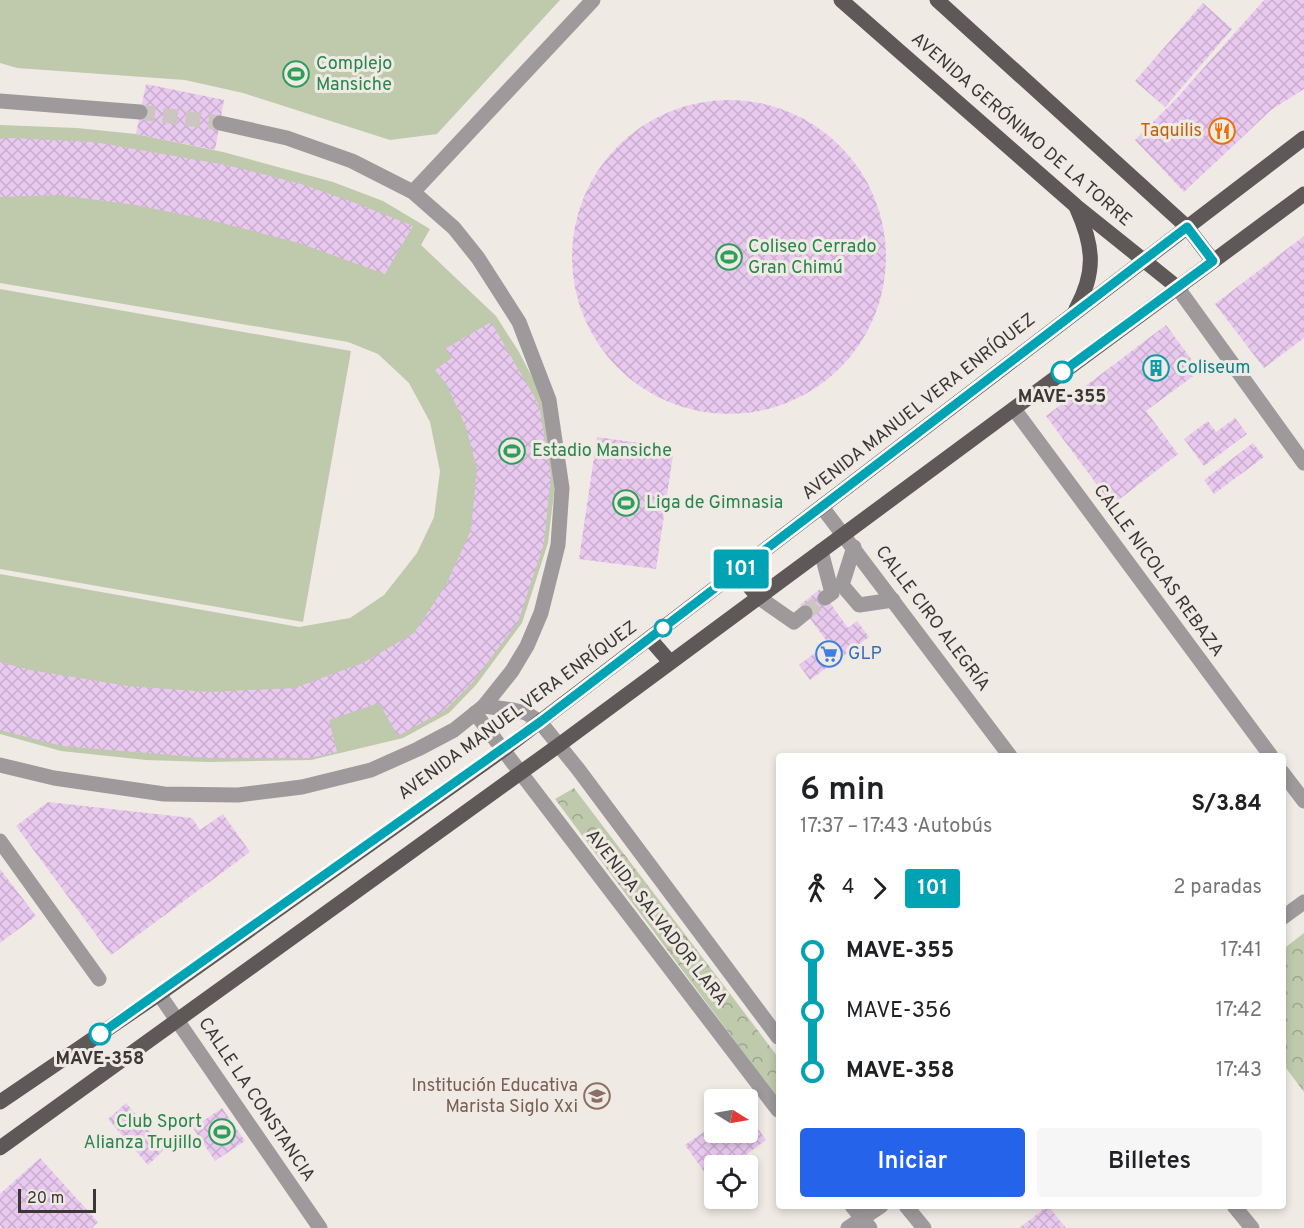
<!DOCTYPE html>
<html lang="es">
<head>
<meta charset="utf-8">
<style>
	:root { --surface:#fff; --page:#f6f6f6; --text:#202124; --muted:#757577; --accent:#2563eb }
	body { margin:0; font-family:Overpass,sans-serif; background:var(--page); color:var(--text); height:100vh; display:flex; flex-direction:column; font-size:22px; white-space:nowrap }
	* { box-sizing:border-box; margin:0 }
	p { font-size:20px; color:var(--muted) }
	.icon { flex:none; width:33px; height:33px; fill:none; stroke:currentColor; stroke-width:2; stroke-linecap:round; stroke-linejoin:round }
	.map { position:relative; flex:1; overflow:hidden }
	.panel { position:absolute; left:776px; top:753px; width:510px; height:456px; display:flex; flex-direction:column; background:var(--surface); border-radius:6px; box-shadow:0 3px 9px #0003 }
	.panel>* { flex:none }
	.badge { padding:0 12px; border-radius:4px; font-size:21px; line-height:39px }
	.needle { width:39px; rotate:101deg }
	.controls { position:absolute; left:704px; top:1089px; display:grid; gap:12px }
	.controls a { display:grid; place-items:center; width:54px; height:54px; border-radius:6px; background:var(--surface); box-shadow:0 3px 9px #0003; font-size:30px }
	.scale { position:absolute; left:18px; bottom:15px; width:78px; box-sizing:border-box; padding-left:6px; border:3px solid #3a3735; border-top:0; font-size:16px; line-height:21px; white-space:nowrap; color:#3a3735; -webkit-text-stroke:4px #f0eae4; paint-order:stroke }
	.map>.badge { position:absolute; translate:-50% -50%; box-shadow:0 0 0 3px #fff }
	.legs { display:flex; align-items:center; gap:9px; height:66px; padding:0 24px; font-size:20px }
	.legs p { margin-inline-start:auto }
	.headline { display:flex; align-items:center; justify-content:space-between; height:102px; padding:0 24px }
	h1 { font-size:33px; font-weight:600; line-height:45px }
	.action { display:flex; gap:12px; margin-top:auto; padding:12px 24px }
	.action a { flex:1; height:69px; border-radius:6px; background:var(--accent); color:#fff; font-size:24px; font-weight:600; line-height:69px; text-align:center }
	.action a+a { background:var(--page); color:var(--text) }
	ul { padding:0 24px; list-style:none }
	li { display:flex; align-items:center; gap:21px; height:60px; font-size:22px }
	li i { display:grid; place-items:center; width:9px; height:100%; margin:0 8px; background:currentColor }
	li i::after { content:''; width:15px; height:15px; margin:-8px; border:4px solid; border-radius:50%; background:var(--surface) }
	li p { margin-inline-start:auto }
	li:first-child i { background:linear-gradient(#0000 50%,currentColor 0) }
	li:last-child i { background:linear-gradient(currentColor 50%,#0000 0) }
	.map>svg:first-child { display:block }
</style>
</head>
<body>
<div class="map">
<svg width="1304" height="1228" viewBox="0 0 1304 1228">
	<defs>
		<pattern id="forest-crowns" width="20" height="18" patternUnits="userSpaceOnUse" patternTransform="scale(1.5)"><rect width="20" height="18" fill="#bfcaac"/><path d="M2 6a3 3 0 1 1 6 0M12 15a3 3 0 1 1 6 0" fill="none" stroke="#9ca58d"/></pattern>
		<pattern id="building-cross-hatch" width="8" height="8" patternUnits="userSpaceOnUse" patternTransform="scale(1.5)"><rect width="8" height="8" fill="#e9c9ef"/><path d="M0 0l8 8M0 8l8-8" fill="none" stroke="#c9adce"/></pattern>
	</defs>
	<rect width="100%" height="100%" fill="#f0eae4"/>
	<!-- forest -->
	<g fill="url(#forest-crowns)">
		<path d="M 574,788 L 778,1057 L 778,1099 L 555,799 Z"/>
		<path d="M 1304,933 L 1304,1092 L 1283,1064 L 1282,950 Z"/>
	</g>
	<!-- pitch -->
	<g fill="#bfcaac">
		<path d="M 0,0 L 560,0 L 437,134 L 390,140 L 243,93 L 185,80 L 17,68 L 0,63 Z"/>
		<path d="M 0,125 L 77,128 L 136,134 L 223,152 L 333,182 L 383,201 L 430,229 L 421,245 L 496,316 L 519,352 L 544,400 L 556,476 L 548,543 L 522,623 L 476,685 L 449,713 L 403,738 L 311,760 L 208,762 L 146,760 L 61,751 L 0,734 L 0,574 L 299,627 L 350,618 L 384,595 L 417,553 L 434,517 L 440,471 L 430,422 L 409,383 L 378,354 L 348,342 L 0,283 Z"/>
		<path d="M 0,289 L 351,351 L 303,622 L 0,569 Z"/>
	</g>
	<!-- building -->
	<g fill="url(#building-cross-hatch)">
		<path d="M 1264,0 L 1304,0 L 1304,89 L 1271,110 L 1184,192 L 1135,140 L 1177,98 Z"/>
		<path d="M 1203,3 L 1232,29 L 1165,107 L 1135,81 Z"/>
		<path d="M 146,84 L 224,100 L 215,150 L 136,134 Z"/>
		<circle cx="729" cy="257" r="157"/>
		<path d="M 8,138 L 94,142 L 226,165 L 301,184 L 358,204 L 413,226 L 385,274 L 299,243 L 214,221 L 136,205 L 59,195 L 0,197 L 0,139 Z"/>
		<path d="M 1304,236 L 1304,338 L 1264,368 L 1215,304 Z"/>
		<path d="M 491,322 L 539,405 L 551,476 L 544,543 L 518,622 L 472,683 L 445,710 L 398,736 L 379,703 L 329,720 L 337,752 L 310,758 L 208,758 L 62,746 L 0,730 L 0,662 L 30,670 L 128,686 L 209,692 L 294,688 L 363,663 L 414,633 L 446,585 L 471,530 L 477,469 L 466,427 L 447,385 L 435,370 L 452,358 L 445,349 Z"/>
		<path d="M 1166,325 L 1200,371 L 1146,411 L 1178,454 L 1112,505 L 1046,416 Z"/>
		<path d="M 1235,418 L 1247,434 L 1204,466 L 1184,439 L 1208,421 L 1216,432 Z"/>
		<path d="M 597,437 L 674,448 L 656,569 L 579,559 Z"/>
		<path d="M 1253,443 L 1264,457 L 1214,494 L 1204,480 Z"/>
		<path d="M 820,589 L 848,628 L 857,621 L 869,637 L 810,680 L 799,665 L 828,643 L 800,605 Z"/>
		<path d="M 48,802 L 192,818 L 200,830 L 223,814 L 250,852 L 111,955 L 16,826 Z"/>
		<path d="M 0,869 L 36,916 L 0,943 Z"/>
		<path d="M 126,1103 L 165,1149 L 148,1165 L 108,1119 Z"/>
		<path d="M 222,1108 L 245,1141 L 215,1161 L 193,1128 Z"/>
		<path d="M 747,1113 L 766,1140 L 731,1166 L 714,1166 L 714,1177 L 710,1180 L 685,1145 L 714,1125 L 714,1132 L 747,1132 Z"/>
		<path d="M 40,1158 L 98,1222 L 92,1228 L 2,1228 L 0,1225 L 0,1194 Z"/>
		<path d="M 1048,1206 L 1066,1228 L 1019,1228 Z"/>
	</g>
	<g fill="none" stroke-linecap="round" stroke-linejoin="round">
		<!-- minor-tunnel -->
		<g stroke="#ccc6c1" stroke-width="15" stroke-dasharray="15 8" stroke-linecap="butt">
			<path d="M 140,112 L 220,123"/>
			<path d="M 805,613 L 825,598"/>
		</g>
		<!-- minor -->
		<g stroke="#9e9a9b" stroke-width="15">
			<path d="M 0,101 L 140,112"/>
			<path d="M 413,192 L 593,0"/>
			<path d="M 1177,287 L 1304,463"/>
			<path d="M 1014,409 L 1271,756"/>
			<path d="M 822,507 L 1010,756"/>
			<path d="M 854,547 L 842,585 L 859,605 L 893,600"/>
			<path d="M 821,551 L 832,593 L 825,598"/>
			<path d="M 758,597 L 794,622 L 805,613"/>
			<path d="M 484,706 L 513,710 L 526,713 L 540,722 L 578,769 L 778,1037"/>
			<path d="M 475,713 L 778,1110"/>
			<path d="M 0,765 L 54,778 L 164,794 L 238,795 L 302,787 L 371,770 L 418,749 L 454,730 L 484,706 L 512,671 L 527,646 L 541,613 L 558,545 L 562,488 L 549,400 L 519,322 L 478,258 L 454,228 L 413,192 L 352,161 L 287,138 L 220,123"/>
			<path d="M 1282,772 L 1304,801"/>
			<path d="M 0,841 L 99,979"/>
			<path d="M 1282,918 L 1304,902"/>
			<path d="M 159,994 L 320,1228"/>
			<path d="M 852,1206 L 870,1228"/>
			<path d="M 906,1206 L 924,1228"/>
			<path d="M 1234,1206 L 1252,1228"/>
			<path d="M 848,1228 L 881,1206"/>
		</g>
		<!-- major -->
		<g stroke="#5f5859" stroke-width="15">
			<path d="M 841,0 L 1076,206 L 1177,287"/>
			<path d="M 937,0 L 1187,227 L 1213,261"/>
			<path d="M 1076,309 C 1096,272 1094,247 1077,209"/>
			<path d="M 737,572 L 758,597"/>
			<path d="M 650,639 L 670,662"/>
			<path d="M 0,1102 L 159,994 L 503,750 L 1304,138"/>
			<path d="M 0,1148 L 559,745 L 1304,194"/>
		</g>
	</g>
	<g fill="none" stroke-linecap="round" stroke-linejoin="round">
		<!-- line-1 casing -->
		<g stroke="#fff" stroke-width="14">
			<path id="line-1" d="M 100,1034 L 540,722 L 1187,227 L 1213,261 L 1062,372"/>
		</g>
		<!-- line-1 -->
		<use href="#line-1" stroke="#00a3b4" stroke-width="9"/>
	</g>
	<!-- icons -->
	<defs>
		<g id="stadium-ring" transform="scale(1.35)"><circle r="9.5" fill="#f0eae4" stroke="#2e9e5b" stroke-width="1.5"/><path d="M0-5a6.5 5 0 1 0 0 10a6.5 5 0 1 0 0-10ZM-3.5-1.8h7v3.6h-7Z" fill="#2e9e5b"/></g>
		<g id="restaurant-ring" transform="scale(1.35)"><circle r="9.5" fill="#f0eae4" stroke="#e8710a" stroke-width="1.5"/><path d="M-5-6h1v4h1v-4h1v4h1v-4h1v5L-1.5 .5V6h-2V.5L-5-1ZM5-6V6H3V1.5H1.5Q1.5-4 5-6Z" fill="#e8710a"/></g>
		<g id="building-ring" transform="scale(1.35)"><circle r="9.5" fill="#f0eae4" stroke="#0f9aa8" stroke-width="1.5"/><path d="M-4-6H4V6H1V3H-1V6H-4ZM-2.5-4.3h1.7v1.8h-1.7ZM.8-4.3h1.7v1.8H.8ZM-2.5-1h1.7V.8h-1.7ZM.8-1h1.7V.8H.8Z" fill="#0f9aa8"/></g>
		<g id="supermarket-ring" transform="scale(1.35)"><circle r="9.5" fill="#f0eae4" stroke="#3f7fe0" stroke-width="1.5"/><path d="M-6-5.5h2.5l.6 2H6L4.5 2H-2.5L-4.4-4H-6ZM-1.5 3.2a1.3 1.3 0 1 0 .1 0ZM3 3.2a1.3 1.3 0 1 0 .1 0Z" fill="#3f7fe0"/></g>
		<g id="school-ring" transform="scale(1.35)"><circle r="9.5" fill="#f0eae4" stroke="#8d6e63" stroke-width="1.5"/><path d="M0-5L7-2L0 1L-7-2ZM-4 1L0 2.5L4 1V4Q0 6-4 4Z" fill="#8d6e63"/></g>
	</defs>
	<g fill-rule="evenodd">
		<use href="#stadium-ring" x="296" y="74"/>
		<use href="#restaurant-ring" x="1222" y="131"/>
		<use href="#stadium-ring" x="729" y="257"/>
		<use href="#building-ring" x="1156" y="368"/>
		<use href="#stadium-ring" x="512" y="451"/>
		<use href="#stadium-ring" x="626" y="503"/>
		<use href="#supermarket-ring" x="829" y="654"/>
		<use href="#school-ring" x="597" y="1096"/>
		<use href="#stadium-ring" x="222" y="1132"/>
	</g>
	<!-- markers -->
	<g fill="#fff" stroke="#00a3b4" stroke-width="3">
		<circle cx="1062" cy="372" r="10"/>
		<circle cx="663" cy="628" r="8"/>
		<circle cx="100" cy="1034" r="10"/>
	</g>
	<g text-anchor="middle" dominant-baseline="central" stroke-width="6" stroke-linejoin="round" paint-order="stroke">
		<!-- leisure labels -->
		<g font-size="18" fill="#27864d" stroke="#f0eae4" text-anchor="start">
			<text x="316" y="64">Complejo<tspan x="316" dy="21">Mansiche</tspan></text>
			<text x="748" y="247">Coliseo Cerrado<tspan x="748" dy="21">Gran Chimú</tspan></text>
			<text x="532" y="451">Estadio Mansiche</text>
			<text x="646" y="503">Liga de Gimnasia</text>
			<text x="202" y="1122" text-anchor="end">Club Sport<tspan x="202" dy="21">Alianza Trujillo</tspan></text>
		</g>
		<!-- street labels -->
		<g font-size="18" fill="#3a3735" stroke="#f0eae4">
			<text transform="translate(1021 130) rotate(41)">AVENIDA GERÓNIMO DE LA TORRE</text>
			<text transform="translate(919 407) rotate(-38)">AVENIDA MANUEL VERA ENRÍQUEZ</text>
			<text transform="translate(1158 571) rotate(54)">CALLE NICOLAS REBAZA</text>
			<text transform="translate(932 619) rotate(53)">CALLE CIRO ALEGRÍA</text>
			<text transform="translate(518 711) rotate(-36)">AVENIDA MANUEL VERA ENRÍQUEZ</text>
			<text transform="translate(656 918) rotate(52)">AVENIDA SALVADOR LARA</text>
			<text transform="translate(256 1100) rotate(56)">CALLE LA CONSTANCIA</text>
		</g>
		<!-- food labels -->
		<g font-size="18" fill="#c56008" stroke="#f0eae4" text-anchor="end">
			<text x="1202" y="131">Taquilis</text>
		</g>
		<!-- culture labels -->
		<g font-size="18" fill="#0d838f" stroke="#f0eae4" text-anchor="start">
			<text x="1176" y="368">Coliseum</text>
		</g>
		<!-- stop labels -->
		<g font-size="18" font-weight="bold" fill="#3a3735" stroke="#f0eae4">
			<text x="1062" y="397">MAVE-355</text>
			<text x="100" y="1059">MAVE-358</text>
		</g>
		<!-- shop labels -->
		<g font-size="18" fill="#366cbe" stroke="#f0eae4" text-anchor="start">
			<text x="848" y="654">GLP</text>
		</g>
		<!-- education labels -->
		<g font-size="18" fill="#785e54" stroke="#f0eae4" text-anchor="end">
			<text x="578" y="1086">Institución Educativa<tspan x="578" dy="21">Marista Siglo Xxi</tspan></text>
		</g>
	</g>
</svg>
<div class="controls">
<a><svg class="needle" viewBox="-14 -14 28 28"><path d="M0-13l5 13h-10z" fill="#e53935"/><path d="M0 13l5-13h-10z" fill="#757577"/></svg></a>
<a><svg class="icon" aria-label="locate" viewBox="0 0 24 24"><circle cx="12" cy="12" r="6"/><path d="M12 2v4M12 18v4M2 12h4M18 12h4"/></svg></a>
</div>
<div class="scale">20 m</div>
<b class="badge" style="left:741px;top:569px;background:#00a3b4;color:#fff">101</b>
<section class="panel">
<div class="headline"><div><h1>6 min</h1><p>17:37 – 17:43 · Autobús</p></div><b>S/3.84</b></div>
<div class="legs"><svg class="icon" aria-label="walk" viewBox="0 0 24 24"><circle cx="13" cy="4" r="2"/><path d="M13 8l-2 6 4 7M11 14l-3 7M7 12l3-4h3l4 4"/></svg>4<svg class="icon" aria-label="forward" viewBox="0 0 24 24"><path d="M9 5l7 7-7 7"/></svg><b class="badge" style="background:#00a3b4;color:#fff">101</b><p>2 paradas</p></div>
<ul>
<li><i style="color:#00a3b4"></i><b>MAVE-355</b><p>17:41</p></li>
<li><i style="color:#00a3b4"></i><span>MAVE-356</span><p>17:42</p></li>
<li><i style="color:#00a3b4"></i><b>MAVE-358</b><p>17:43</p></li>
</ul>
<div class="action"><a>Iniciar</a><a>Billetes</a></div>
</section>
</div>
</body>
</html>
